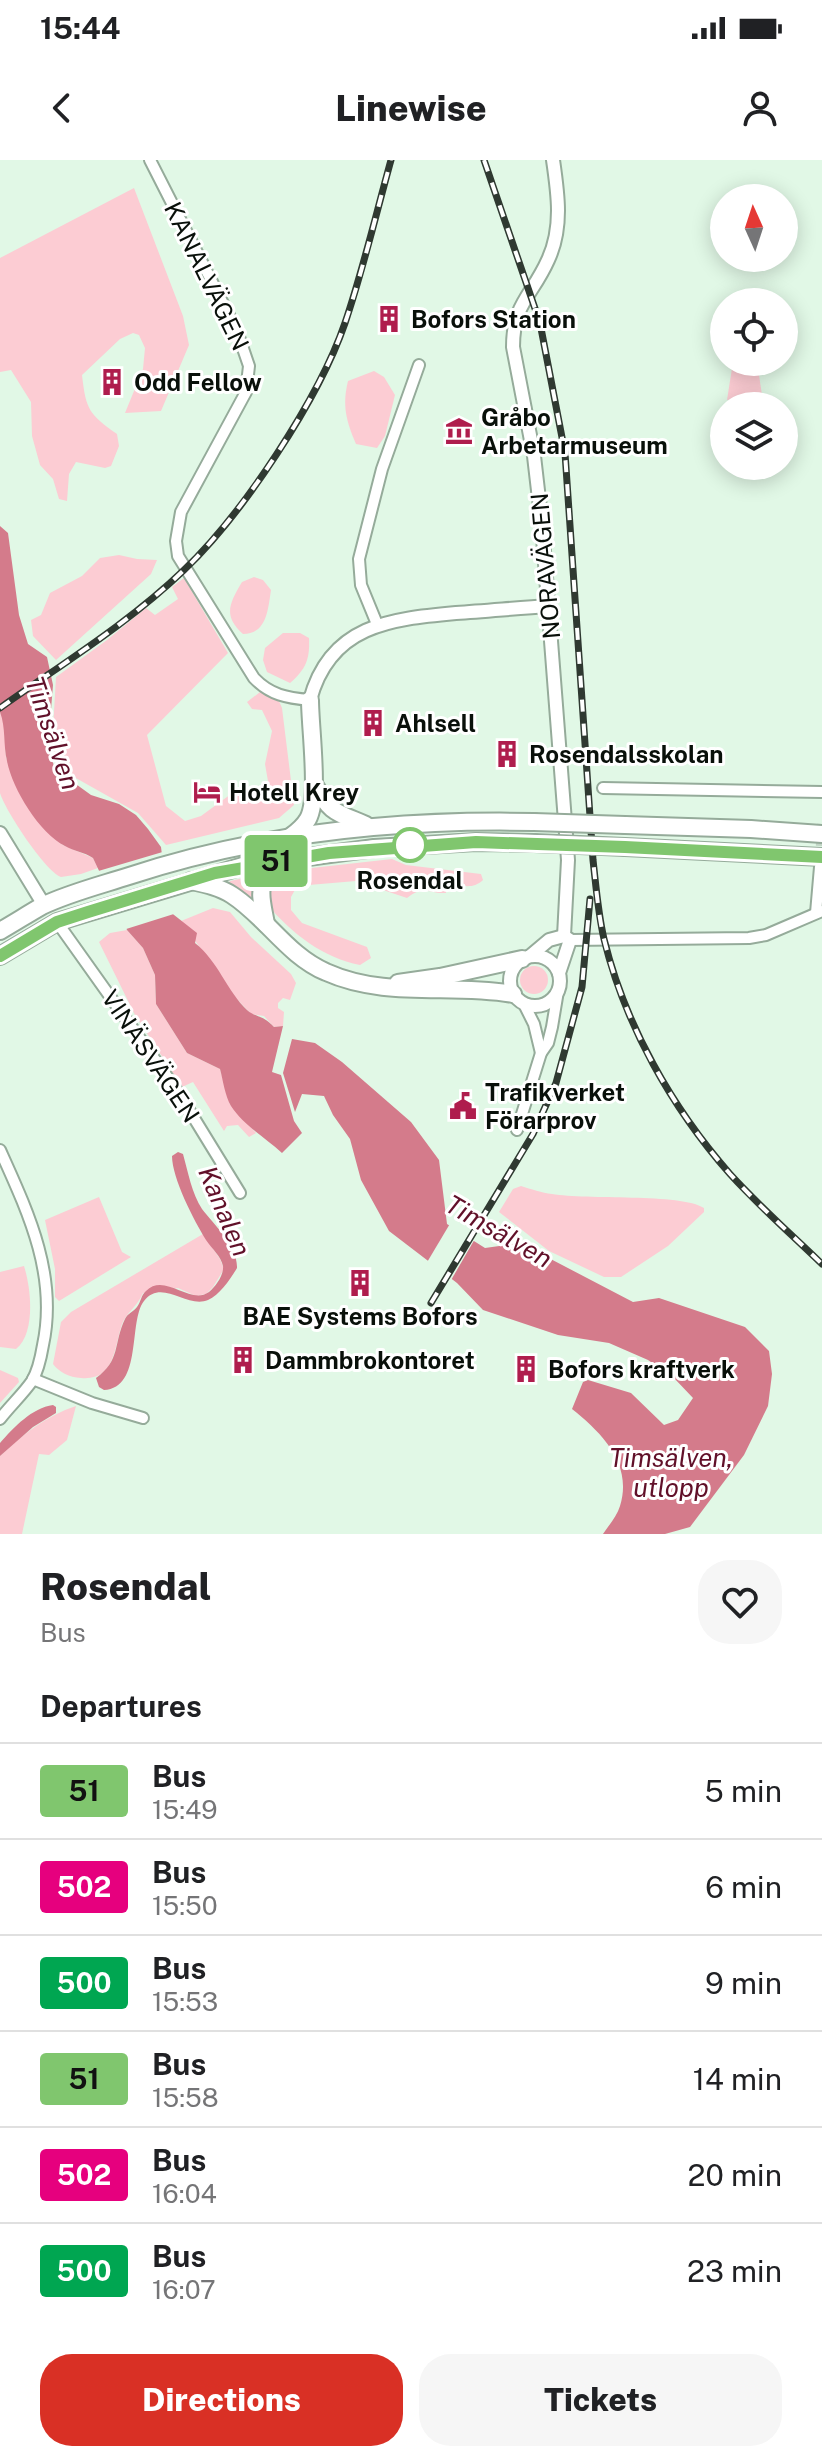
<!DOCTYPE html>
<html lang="en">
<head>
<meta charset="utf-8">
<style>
	:root { --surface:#fff; --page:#f6f6f6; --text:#202124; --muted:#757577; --line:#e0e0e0; --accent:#d93025 }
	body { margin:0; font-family:"Public Sans",sans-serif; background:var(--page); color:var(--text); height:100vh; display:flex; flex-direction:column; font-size:30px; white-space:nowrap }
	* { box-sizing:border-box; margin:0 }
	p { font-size:26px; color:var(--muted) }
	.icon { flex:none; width:44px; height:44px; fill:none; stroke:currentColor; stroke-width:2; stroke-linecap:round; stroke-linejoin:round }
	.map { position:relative; height:1374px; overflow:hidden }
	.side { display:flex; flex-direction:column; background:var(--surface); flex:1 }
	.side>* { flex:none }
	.badge { padding:0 16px; border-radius:6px; font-size:28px; line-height:52px }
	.needle { width:52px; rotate:357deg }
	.controls { position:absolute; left:710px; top:24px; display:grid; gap:16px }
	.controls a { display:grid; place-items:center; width:88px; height:88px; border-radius:50%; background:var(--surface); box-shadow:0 4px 20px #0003; font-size:40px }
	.map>.badge { position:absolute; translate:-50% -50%; box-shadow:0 0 0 4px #fff }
	h2 { padding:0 40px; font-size:30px; line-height:72px }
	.round { display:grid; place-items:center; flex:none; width:84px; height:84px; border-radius:32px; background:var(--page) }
	.overview { display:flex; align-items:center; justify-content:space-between; height:136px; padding:0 40px }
	h1 { font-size:38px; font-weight:800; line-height:60px }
	.cta { display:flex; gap:16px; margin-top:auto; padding:16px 40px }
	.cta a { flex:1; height:92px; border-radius:32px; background:var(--accent); color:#fff; font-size:32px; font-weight:800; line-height:92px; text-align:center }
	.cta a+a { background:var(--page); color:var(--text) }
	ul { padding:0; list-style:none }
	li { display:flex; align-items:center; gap:24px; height:96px; padding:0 40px; border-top:2px solid var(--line) }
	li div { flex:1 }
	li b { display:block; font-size:30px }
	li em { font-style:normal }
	li .badge { min-width:88px; font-weight:700; text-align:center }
	.status { display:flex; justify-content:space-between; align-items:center; height:56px; padding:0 40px; background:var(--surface); direction:ltr }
	.status svg { height:22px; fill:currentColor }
	header { display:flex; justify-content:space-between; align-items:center; height:104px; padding:0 40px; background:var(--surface); font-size:36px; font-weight:800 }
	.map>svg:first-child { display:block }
</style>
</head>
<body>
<div class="status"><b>15:44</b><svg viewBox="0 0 49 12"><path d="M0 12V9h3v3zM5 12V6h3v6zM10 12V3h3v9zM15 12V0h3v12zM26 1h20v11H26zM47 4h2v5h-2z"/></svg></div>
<header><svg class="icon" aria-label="back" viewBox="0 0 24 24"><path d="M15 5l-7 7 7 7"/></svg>Linewise<svg class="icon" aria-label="person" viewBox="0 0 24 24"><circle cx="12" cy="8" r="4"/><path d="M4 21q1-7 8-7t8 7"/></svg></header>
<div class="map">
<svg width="822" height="1374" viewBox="0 0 822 1374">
	<rect width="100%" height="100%" fill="#e1f8e6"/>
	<!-- green -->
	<g fill="#fcccd3">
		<path d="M 134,28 L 183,156 L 189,185 L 161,251 L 125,253 L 143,209 L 145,188 L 139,175 L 133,173 L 120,179 L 82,215 C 86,250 89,254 117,274 L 119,286 L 111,306 L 105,308 L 76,302 L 69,314 L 67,341 L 59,339 L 53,319 L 40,305 L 32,276 L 31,242 L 11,210 L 0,212 L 0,98 Z"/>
		<path d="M 733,202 L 757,202 L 762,235 L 727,240 Z"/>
		<path d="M 374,211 L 384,217 L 395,235 L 385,276 L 377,288 L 356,284 C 346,261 342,245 348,221 Z"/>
		<path d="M 119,395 L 137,399 L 157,400 L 151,414 L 56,500 L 33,476 L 31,460 L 41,455 L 50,433 L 82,416 L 100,398 Z"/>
		<path d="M 254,417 L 263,420 L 271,430 C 268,449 267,474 243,474 C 223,456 229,444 242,422 Z"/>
		<path d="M 184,418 L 228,493 L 147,575 L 166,646 L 185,661 L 201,656 L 242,626 L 262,641 L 269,627 L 265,604 L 272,571 L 262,550 L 252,549 L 247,542 L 264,529 L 276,534 L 282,548 L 294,645 L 279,658 L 166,685 L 138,653 L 58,608 L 52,586 L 56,517 L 107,480 L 146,448 L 155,455 L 178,439 L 172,427 Z"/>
		<path d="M 283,473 L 300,473 L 309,478 C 310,499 306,509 290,523 L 267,512 L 263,500 L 265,488 Z"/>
		<path d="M 0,552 L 4,561 L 6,598 L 36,659 L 63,685 L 93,698 L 98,708 L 81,714 L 61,717 C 45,711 5,650 0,633 C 0,619 0,570 0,552 Z"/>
		<path d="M 392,699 L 406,705 L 481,714 L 483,720 C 471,731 461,724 446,724 L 446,733 C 428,734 425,724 407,738 L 356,721 L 297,726 L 291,737 L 291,750 L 302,763 L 367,787 L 371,798 L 360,805 C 323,798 291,773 267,744 L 266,726 L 285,711 Z"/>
		<path d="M 258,715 L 255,743 L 227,725 L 230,721 Z"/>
		<path d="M 213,748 L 230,752 L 251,777 L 291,814 L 296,823 L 290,840 L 283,838 L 278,843 L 278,848 L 284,852 L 283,866 L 274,867 L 264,856 L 251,854 L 235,837 L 181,761 Z"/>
		<path d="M 127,770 L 143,788 L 155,815 L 156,844 L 187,893 L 220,909 L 230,944 L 256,973 L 249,977 L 238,965 L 227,966 L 224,971 L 193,922 L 182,927 L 135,855 L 99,782 L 110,773 Z"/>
		<circle cx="534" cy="820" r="14"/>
		<path d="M 521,1026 C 531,1029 542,1033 552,1034 C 586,1040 681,1033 704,1048 L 704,1052 L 668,1086 L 621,1117 L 604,1117 L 549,1091 L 499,1052 L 513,1029 Z"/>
		<path d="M 99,1037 L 122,1092 L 131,1097 L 59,1141 L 55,1137 L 55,1109 L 45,1060 Z"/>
		<path d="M 203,1074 L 220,1099 L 224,1109 L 213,1127 L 206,1134 L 196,1136 L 178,1128 L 143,1133 C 137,1147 127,1152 122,1164 C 114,1188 115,1221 81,1218 C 69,1217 60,1213 53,1204 L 61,1162 L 71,1152 Z"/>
		<path d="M 24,1106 C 31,1128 36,1173 16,1189 L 0,1187 L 0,1112 Z"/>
		<path d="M 0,1210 L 18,1218 L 19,1222 L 0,1243 Z"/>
		<path d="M 76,1246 L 67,1280 L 49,1295 L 39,1294 L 22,1374 L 0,1374 L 0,1296 C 23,1274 46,1256 76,1246 Z"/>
	</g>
	<!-- water -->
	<g fill="#d47b8b">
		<path d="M 0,366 L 8,373 L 19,455 L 28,484 L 47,497 L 53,525 L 48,587 L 55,609 L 91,635 L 119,644 L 136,655 L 148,669 L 161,687 L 169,751 L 197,773 L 195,783 C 218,801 227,831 247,850 C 256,858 262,854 274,867 L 283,866 L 272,912 L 281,915 L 294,961 L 302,973 L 282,993 C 265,977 244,966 231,946 C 225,936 223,920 220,909 L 187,893 L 156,844 L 155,815 L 143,788 L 127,770 L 93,698 C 84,692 74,691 65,686 C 39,673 12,628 7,601 C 3,585 6,568 0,552 Z"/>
		<path d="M 292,879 L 315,883 L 342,902 L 411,962 L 439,1000 L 447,1064 L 485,1088 L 520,1083 L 633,1142 L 659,1138 L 745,1167 L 769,1191 L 772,1214 L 768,1246 L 744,1295 L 690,1367 L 665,1374 L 603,1374 C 609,1365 617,1356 620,1346 C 633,1304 602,1273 572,1249 L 583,1222 L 588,1220 L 631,1233 L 664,1265 L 678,1260 L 693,1238 L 674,1218 L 648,1200 L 609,1183 L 558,1175 L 483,1150 L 457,1123 L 389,1071 L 361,1020 L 350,979 L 333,955 L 324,936 L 302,934 L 295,952 L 283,913 Z"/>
		<path d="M 178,992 L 183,994 C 188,1012 192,1034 202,1049 C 214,1065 238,1086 237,1108 C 231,1118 220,1135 208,1140 C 187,1149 162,1118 144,1141 C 128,1161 143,1228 104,1230 L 99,1227 L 96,1218 C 121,1200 113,1184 125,1159 C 128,1153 133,1152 137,1147 C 141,1142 141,1135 146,1131 C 165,1112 190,1146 209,1132 C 216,1126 224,1115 223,1106 C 221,1096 212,1089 206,1080 C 194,1061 172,1018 172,996 Z"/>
		<path d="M 53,1245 L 56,1247 L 56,1253 L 33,1267 L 0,1296 L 0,1283 C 14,1267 32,1248 53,1245 Z"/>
	</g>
	<!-- pier -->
	<g fill="#e1f8e6">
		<path d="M 166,691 L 172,749 L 177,753 L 123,770 L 95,712 Z"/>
		<path d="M 451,1062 L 476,1077 L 450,1122 L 426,1104 Z"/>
	</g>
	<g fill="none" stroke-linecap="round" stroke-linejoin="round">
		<!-- minor-tunnel -->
		<path stroke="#c1d5c5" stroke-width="10" stroke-dasharray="10 5" stroke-linecap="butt" d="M 820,701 L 822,664"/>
		<!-- minor casing -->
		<g stroke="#95ab9a" stroke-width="14">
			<g id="minor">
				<path d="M 150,0 L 237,171 L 249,206 L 246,232 L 181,352 L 176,381 L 178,396 L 254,518 C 270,535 287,538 310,540"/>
				<path d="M 377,464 L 361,425 L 359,399 L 382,309 L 419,205"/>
				<path d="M 603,628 L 822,632"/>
				<path d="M 816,753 L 820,707"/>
				<path d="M 57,762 L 178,932 L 240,1033"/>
				<path d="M 570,780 L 749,778 L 766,775 L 822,751"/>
				<path d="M 524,844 L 534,864 L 541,893"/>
				<path d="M 517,970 L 541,893 L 548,883 L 552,867 L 558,831"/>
				<path d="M 0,990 C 28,1052 58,1115 43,1185 C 41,1197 38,1211 32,1221 C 23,1234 10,1246 0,1259"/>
				<path d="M 33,1219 L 92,1243 L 143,1258"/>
			</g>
		</g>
		<!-- tertiary casing -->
		<g stroke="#95ab9a" stroke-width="16">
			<g id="tertiary">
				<path d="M 553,0 C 558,34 563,68 548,100 C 532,136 513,143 513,187 L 534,296 L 542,365 L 568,700 L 564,776 L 570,780 L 559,813"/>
				<path d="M 310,540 C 330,465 390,459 456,453 C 487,451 518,448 549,446"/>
				<path d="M 0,673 L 44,745"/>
				<path d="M 530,796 L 549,780 L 564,776"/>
				<circle cx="535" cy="821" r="25"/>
			</g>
		</g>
		<!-- trunk casing -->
		<g stroke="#95ab9a" stroke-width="20">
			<g id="trunk">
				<path d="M 314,624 C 331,654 336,652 366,665"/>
				<path d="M 625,665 L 751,669 L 822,674"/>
				<path d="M 290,677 C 297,672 304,666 308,659 C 320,637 310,568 310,540"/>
				<path d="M 625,687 L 822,697"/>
				<path d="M 191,721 C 205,724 220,727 232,735 C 266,757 288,796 326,812 C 386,839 451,823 513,834"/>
				<path d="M 266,764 C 260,730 254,725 285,702"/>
				<path d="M 0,771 C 14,763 28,754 42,746 C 69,733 101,725 129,716 C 260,673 396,659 534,662"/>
				<path d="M 0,796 L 57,762 L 243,706 L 374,688 L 476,682 L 534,683"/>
				<path d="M 398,823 L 440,817 L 522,799"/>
			</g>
		</g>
		<!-- minor -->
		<use href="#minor" stroke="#fff" stroke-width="10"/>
		<!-- tertiary -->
		<use href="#tertiary" stroke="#fff" stroke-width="12"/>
		<!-- trunk -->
		<use href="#trunk" stroke="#fff" stroke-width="16"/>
		<!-- rail casing -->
		<g stroke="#2f3931" stroke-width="7">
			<g id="rail">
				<path d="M 484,0 L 540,163 L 565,293 L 593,700 C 596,726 598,753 604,779 C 625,865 672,948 730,1014 C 759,1046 791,1074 822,1104"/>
				<path d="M 0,548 C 62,504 129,463 184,410 C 242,355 319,239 345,163 C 363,110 376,54 391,0"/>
				<path d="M 431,1143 L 533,974 L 556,923 L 582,827 L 590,739"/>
			</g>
		</g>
		<!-- rail -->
		<use href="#rail" stroke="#fff" stroke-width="4" stroke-dasharray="12" stroke-linecap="butt"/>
		<!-- trunk-bridge casing -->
		<g stroke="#95ab9a" stroke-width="20" stroke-linecap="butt">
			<g id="trunk-bridge">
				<path d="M 534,662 L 625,665"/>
				<path d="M 534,683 L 625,687"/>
			</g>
		</g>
		<!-- trunk-bridge -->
		<use href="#trunk-bridge" stroke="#fff" stroke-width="16"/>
	</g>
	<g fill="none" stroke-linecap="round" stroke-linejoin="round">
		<!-- line casing -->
		<g stroke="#fff" stroke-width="18">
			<path id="line" d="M 0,796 L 57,762 L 88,752 L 215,713 L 329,693 L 476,682 L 625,687 L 822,697"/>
		</g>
		<!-- line -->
		<use href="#line" stroke="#80c66e" stroke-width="12"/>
	</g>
	<!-- icons -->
	<defs>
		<g id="building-bare" transform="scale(2.16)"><path d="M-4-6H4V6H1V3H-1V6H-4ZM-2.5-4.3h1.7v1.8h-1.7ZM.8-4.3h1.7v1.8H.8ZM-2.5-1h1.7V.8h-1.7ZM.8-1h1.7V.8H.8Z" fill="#af1d4d" stroke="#fff" stroke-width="2.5" paint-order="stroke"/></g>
		<g id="museum-bare" transform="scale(2.16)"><path d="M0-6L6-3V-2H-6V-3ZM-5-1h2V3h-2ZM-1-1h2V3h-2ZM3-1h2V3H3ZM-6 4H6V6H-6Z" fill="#af1d4d" stroke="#fff" stroke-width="2.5" paint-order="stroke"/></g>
		<g id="hotel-bare" transform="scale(2.16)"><path d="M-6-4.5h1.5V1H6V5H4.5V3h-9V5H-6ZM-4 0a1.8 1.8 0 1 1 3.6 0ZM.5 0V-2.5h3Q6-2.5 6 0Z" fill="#af1d4d" stroke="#fff" stroke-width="2.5" paint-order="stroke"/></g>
		<g id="civic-bare" transform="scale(2.16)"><path d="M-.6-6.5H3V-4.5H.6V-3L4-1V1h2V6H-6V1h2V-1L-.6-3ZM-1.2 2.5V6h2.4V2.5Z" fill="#af1d4d" stroke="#fff" stroke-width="2.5" paint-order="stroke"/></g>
	</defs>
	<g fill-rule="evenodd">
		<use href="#building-bare" x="389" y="159"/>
		<use href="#building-bare" x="112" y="222"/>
		<use href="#museum-bare" x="459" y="271"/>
		<use href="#building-bare" x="373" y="563"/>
		<use href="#building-bare" x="507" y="594"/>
		<use href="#hotel-bare" x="207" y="632"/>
		<use href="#civic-bare" x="463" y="946"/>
		<use href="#building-bare" x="360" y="1123"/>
		<use href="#building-bare" x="243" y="1200"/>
		<use href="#building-bare" x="526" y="1209"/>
	</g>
	<!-- markers -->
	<circle fill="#fff" stroke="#80c66e" stroke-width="4" cx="410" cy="685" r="16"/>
	<g text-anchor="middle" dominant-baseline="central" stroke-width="6" stroke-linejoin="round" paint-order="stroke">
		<!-- street labels -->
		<g font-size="24" fill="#09100a" stroke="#fff">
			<text transform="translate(207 116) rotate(64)">KANALVÄGEN</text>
			<text transform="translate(545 406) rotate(-95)">NORAVÄGEN</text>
			<text transform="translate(151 896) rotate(56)">VINÄSVÄGEN</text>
		</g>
		<!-- poi labels -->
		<g font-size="24" font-weight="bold" fill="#09100a" stroke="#fff" text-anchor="start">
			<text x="411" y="159">Bofors Station</text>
			<text x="134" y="222">Odd Fellow</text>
			<text x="481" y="257">Gråbo<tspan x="481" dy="28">Arbetarmuseum</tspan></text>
			<text x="395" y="563">Ahlsell</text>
			<text x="529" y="594">Rosendalsskolan</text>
			<text x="229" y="632">Hotell Krey</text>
			<text x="485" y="932">Trafikverket<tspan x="485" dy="28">Förarprov</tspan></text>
			<text x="360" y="1156" text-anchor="middle">BAE Systems Bofors</text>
			<text x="265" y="1200">Dammbrokontoret</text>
			<text x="548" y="1209">Bofors kraftverk</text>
		</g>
		<!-- stop labels -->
		<g font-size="24" font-weight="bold" fill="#09100a" stroke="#fff">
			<text x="410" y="720">Rosendal</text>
		</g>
		<!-- water labels -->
		<g font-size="26" font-style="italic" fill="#611029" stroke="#fff">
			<text transform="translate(53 573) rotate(71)">Timsälven</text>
			<text transform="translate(225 1051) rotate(67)">Kanalen</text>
			<text transform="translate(499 1071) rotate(30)">Timsälven</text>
			<text x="671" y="1297">Timsälven,<tspan x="671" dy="30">utlopp</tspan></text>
		</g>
	</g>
</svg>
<div class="controls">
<a><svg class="needle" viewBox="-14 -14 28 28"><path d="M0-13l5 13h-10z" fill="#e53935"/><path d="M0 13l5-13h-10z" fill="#757577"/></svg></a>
<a><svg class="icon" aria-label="locate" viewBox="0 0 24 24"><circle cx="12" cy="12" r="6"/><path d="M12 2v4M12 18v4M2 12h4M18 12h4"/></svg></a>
<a><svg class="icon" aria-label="layers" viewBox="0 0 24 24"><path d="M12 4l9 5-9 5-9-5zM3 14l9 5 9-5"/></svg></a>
</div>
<b class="badge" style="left:276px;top:701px;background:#80c66e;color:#111">51</b>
</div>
<section class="side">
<div class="overview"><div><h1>Rosendal</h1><p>Bus</p></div><a class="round"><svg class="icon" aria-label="heart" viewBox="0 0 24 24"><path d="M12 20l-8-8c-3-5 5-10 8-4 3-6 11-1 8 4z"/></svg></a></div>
<h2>Departures</h2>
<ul>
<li><span class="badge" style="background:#80c66e;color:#111">51</span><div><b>Bus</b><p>15:49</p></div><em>5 min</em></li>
<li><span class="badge" style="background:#e6007e;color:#fff">502</span><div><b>Bus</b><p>15:50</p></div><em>6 min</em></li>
<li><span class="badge" style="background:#00a651;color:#fff">500</span><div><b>Bus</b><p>15:53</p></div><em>9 min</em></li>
<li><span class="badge" style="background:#80c66e;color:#111">51</span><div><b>Bus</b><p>15:58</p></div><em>14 min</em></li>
<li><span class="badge" style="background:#e6007e;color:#fff">502</span><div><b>Bus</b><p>16:04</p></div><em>20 min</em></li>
<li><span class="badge" style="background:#00a651;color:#fff">500</span><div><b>Bus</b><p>16:07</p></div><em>23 min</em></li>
</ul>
<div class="cta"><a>Directions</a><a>Tickets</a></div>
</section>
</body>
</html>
